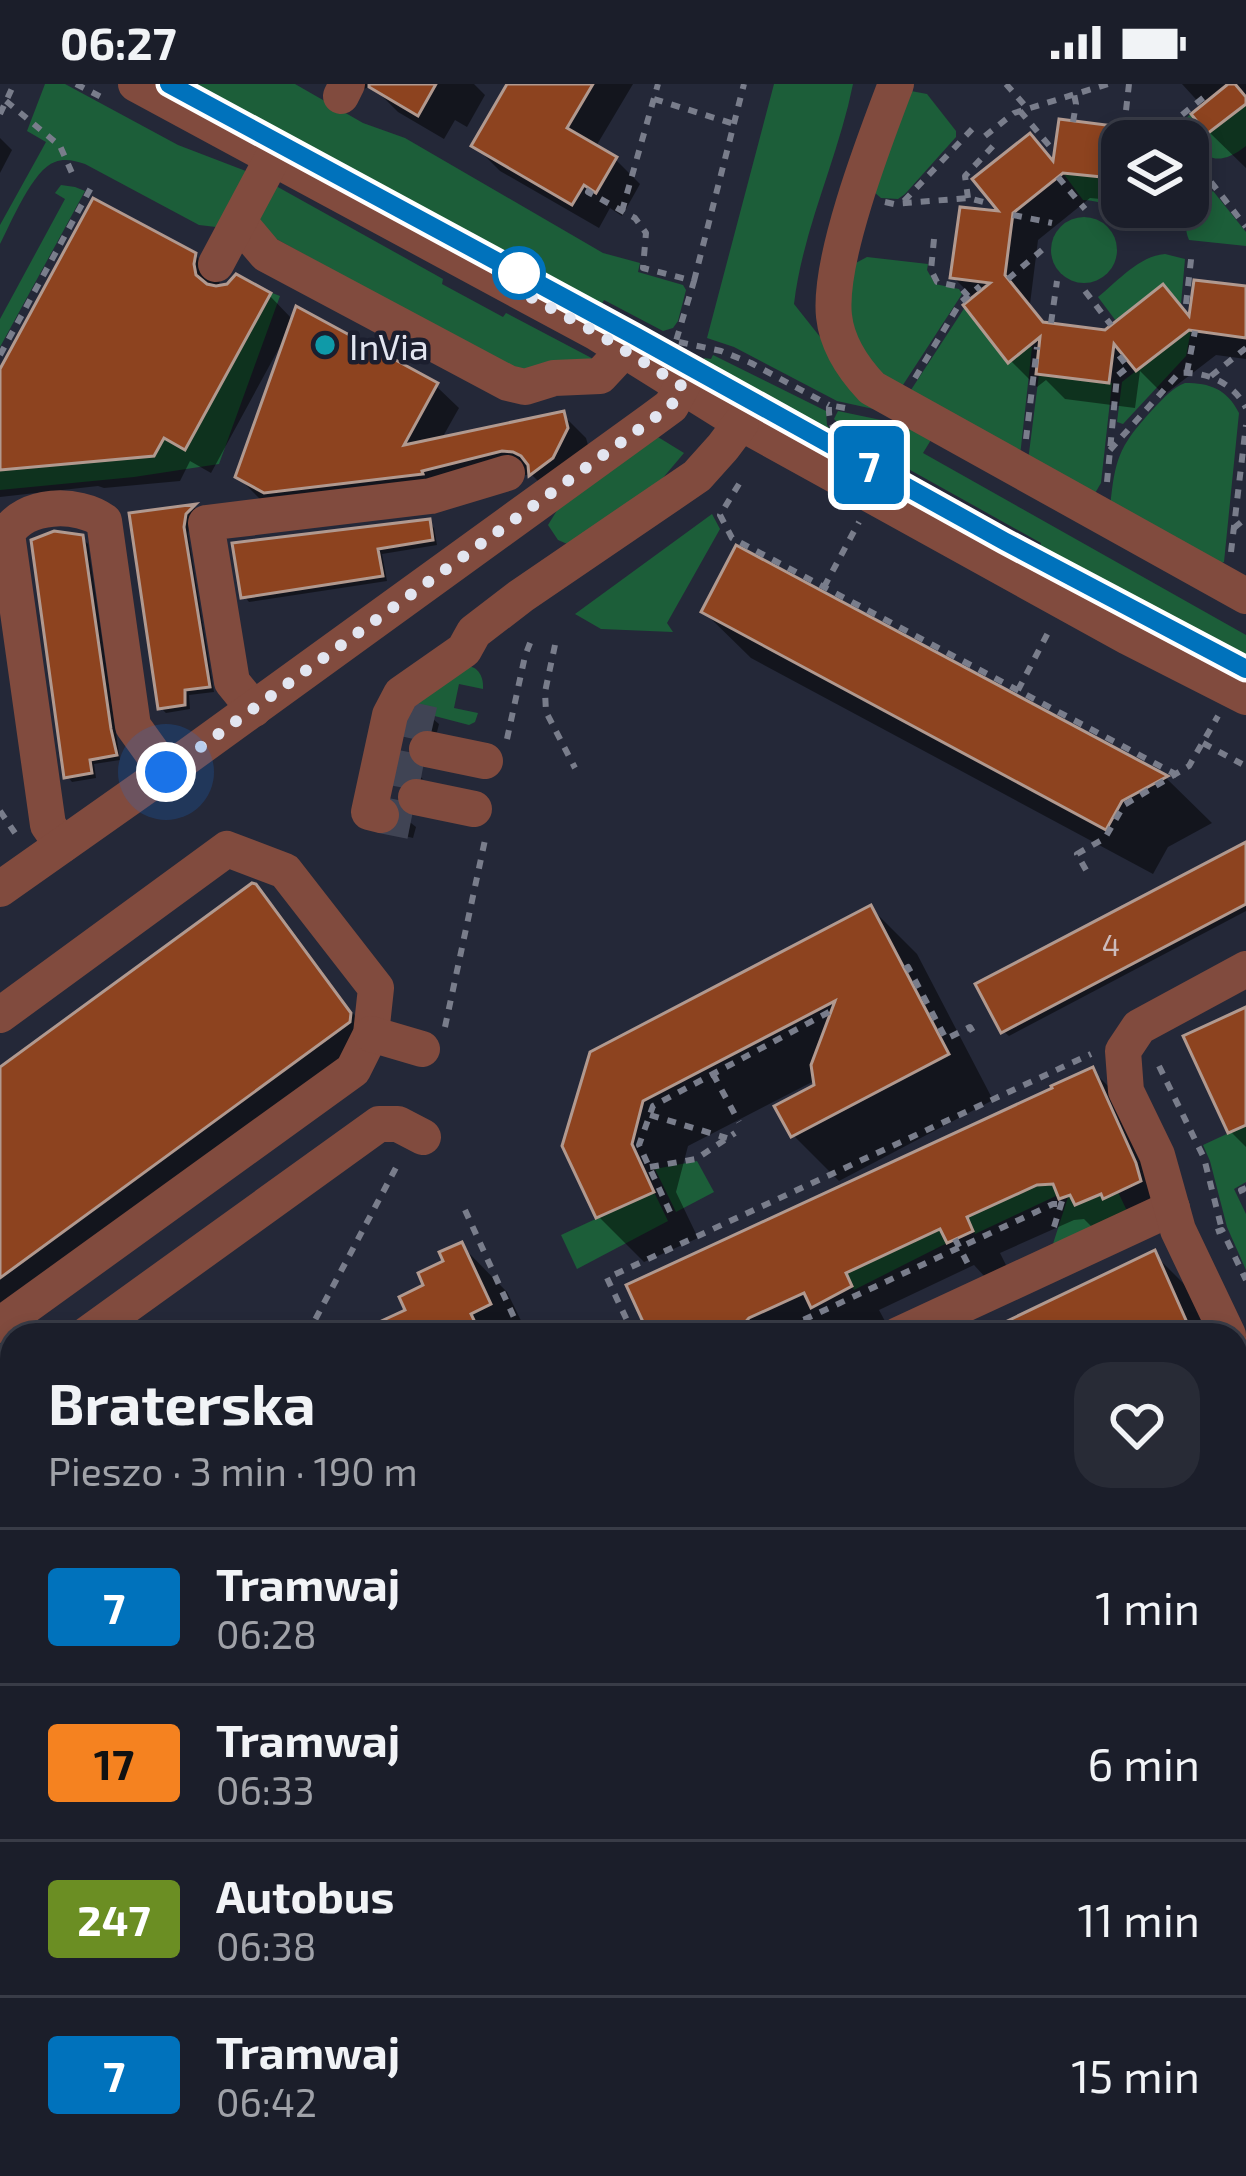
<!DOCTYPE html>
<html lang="pl">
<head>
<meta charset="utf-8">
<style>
	:root { --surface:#1b1e2a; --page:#282b36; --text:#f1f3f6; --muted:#a0a2a8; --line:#393c47 }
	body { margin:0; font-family:"Exo 2",sans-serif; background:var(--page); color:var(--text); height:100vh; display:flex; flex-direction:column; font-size:45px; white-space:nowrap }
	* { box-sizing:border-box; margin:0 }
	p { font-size:39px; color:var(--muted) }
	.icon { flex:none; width:66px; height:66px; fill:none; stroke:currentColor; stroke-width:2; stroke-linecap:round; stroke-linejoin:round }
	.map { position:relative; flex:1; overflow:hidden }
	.panel { position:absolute; left:0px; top:1239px; width:1248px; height:855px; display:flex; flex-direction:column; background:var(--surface); border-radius:36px 36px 0 0; box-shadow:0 6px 18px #0003,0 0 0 3px var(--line) }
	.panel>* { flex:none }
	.badge { padding:0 24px; border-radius:9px; font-size:42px; line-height:78px }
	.buttons { position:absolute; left:1101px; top:36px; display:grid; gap:24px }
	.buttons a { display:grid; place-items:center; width:108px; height:108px; border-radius:24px; background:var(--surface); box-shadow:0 6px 18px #0003,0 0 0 3px var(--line); font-size:60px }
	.you { position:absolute; width:60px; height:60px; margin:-30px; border:9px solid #fff; border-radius:50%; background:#1a73e8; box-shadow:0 0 0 18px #1a73e833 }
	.map>.badge { position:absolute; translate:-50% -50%; box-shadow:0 0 0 6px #fff }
	.round { display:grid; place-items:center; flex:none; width:126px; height:126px; border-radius:36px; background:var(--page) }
	.head { display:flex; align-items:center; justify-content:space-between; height:204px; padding:0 48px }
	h1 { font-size:57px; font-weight:700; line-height:90px }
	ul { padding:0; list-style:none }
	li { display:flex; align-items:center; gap:36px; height:156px; padding:0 48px; border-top:3px solid var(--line) }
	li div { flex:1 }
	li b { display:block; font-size:45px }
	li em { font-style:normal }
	li .badge { min-width:132px; font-weight:700; text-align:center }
	.status { display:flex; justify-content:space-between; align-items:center; height:84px; padding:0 60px; background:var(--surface); direction:ltr }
	.status svg { height:33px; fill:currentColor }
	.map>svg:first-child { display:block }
</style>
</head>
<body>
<div class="status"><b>06:27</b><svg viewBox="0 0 49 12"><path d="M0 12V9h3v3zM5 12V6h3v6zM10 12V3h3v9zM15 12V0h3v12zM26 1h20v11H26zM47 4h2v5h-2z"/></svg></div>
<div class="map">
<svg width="1246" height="2092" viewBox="0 0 1246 2092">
	<rect width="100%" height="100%" fill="#242838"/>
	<!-- green -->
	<g fill="#1c5e39">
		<path d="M 45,0 L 65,0 L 178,61 L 251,89 L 216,143 L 199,141 L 85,80 C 75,77 65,74 55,78 C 33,85 11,139 0,160 L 0,141 L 46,58 L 27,47 Z"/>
		<path d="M 187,0 L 295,0 L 363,39 L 405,54 L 603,169 L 640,179 L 638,188 L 683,201 L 686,206 L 678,237 L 673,244 L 663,247 L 604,216 L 600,224 Z"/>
		<path d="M 774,0 L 853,0 C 838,75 803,144 794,220 L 878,326 L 837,317 L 734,263 L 707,254 Z"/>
		<path d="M 911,7 L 927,10 L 956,47 L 956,53 L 905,110 L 898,115 L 881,114 L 873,107 Z"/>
		<path d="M 1246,20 L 1246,62 C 1212,89 1199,68 1177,41 L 1191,30 L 1208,50 Z"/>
		<path d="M 1063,89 L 1113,94 L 1122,105 L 1122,123 L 1163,123 L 1154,134 L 1135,143 C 1113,130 1112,117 1083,116 Z"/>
		<path d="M 61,101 L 75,103 L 85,107 L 0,263 L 0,235 L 65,115 L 55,109 Z"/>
		<path d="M 276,102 L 443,195 L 442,200 L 503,233 L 506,229 L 601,279 L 525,293 L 262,147 L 259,129 Z"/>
		<path d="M 1213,107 L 1246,148 L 1246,162 L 1189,156 C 1179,132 1195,120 1213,107 Z"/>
		<circle cx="1084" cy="166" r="33"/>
		<path d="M 1165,170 L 1185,175 L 1181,220 L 1163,200 L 1116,237 L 1098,213 C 1118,197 1139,172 1165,170 Z"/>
		<path d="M 867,173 L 928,180 L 927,186 L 935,200 L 959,205 L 962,210 L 901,304 L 895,307 L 847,245 L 854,180 Z"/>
		<path d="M 267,207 L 280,212 L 219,380 L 134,393 L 0,406 L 0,386 L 154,372 L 164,354 L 185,366 Z"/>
		<path d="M 965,223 L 1008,279 L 1029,262 L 1032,263 L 1020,372 L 909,309 Z"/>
		<path d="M 1188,246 L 1191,246 L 1186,272 L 1123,340 L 1117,338 L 1122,298 Z"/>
		<path d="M 713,271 L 826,327 L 827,341 L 837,354 L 703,280 L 704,274 L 711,275 Z"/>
		<path d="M 1039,290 L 1112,299 L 1101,399 L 1091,416 L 1028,377 Z"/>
		<path d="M 1185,299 C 1210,299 1227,305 1239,329 L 1224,478 L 1213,482 L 1110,426 C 1115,373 1119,362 1155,323 C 1165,313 1172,304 1185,299 Z"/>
		<path d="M 838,327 L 900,340 L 934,351 L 923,369 L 1246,551 L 1246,576 L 1038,466 L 1041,459 L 851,353 L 834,335 Z"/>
		<path d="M 653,350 L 684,369 L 651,408 L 572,462 L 558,456 L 548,441 L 564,415 Z"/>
		<path d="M 712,430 L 720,445 L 667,539 L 673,548 L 601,545 L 575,530 Z"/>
		<path d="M 466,582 C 479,582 484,594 483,605 L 459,600 L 454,624 L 478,629 L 475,638 L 469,641 L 404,624 Z"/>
		<path d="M 1246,1041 L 1246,1098 L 1234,1105 L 1246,1130 L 1246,1186 L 1227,1143 L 1210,1077 L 1203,1061 Z"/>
		<path d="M 697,1077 L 714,1108 L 676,1128 L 655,1085 Z"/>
		<path d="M 1052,1098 L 1058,1111 L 975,1150 L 966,1131 L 1036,1099 L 1041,1102 Z"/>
		<path d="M 654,1108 L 668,1137 L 577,1185 L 561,1151 Z"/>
		<path d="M 1118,1108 L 1128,1129 L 1051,1166 L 1069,1110 L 1075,1121 L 1101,1110 Z"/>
		<path d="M 940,1143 L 947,1159 L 854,1206 L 844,1187 L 868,1179 Z"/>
		<path d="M 1246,1481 L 1246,1748 L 1236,1753 L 1236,1486 Z"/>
		<path d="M 1246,1997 L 1246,2092 L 1053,2092 L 1073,2082 L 1236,2082 L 1236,2002 Z"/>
	</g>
	<!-- shadow -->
	<g fill="#0007">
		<path d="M 350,0 L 474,0 L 485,11 L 467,43 L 455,36 L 444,55 L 398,28 L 372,2 L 361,6 Z"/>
		<path d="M 511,0 L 633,0 L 595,64 L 615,75 L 640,100 L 622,132 L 610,124 L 599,144 L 500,87 L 475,62 Z"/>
		<path d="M 1182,0 L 1246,0 L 1246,84 L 1209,48 L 1203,23 Z"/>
		<path d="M 1061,38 L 1130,48 L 1139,57 L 1122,57 L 1122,117 L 1090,114 L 1038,156 L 1030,220 L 1047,242 L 1106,249 L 1163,204 L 1192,232 L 1246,206 L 1246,275 L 1216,271 L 1164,311 L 1140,287 L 1135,324 L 1065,315 L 1046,296 L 1037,303 L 1011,277 L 967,221 L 975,215 L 953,193 L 1005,131 L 1030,53 L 1056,79 Z"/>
		<path d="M 0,54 L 12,66 L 0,89 Z"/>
		<path d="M 1142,123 L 1178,123 L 1157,138 Z"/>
		<path d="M 195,171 L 220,197 L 218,205 L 269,211 L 294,237 L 436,302 L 459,324 L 441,356 L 563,331 L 586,354 L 590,368 L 554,413 L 531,390 L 444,409 L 261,416 L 238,393 L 287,257 L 284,255 L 211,389 L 190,377 L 180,397 L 104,404 L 98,402 L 0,413 L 0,291 Z"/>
		<path d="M 194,423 L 199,427 L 190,436 L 188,450 L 214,608 L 189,611 L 190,625 L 166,629 L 160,623 L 133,432 Z"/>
		<path d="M 429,438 L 434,444 L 437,461 L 382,470 L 387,497 L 249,518 L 244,512 Z"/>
		<path d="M 82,454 L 88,460 L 120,676 L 94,680 L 96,694 L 72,698 L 67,692 Z"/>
		<path d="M 737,465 L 1166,694 L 1212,739 L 1168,763 L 1153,790 L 751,574 L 704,528 Z"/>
		<path d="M 419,632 L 433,635 L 439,640 L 437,648 L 425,649 L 415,657 L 412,653 Z"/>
		<path d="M 407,673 L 415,688 L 423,695 L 414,697 L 406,703 L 401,699 Z"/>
		<path d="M 406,735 L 416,743 L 413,754 L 405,752 L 400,747 Z"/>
		<path d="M 1246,762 L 1246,827 L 1009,952 L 1003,947 Z"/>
		<path d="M 255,803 L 275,823 L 369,951 L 368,957 L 0,1227 L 0,987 Z"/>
		<path d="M 871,824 L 917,870 L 993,1016 L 839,1097 L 793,1051 L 817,1003 L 816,996 L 688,1062 L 676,1108 L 698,1154 L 644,1178 L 598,1132 L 565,1061 Z"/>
		<path d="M 1246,926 L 1246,1063 L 1231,1048 Z"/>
		<path d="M 1092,986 L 1128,1022 L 1171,1118 L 1098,1149 L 1084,1135 L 1074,1136 L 1000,1169 L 1007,1183 L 985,1193 L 974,1181 L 879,1226 L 886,1239 L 863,1251 L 843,1251 L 837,1245 L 824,1251 L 652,1251 Z"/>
		<path d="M 461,1161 L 507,1208 L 528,1251 L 399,1251 L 409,1228 Z"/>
		<path d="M 1154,1170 L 1190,1206 L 1210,1251 L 982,1251 Z"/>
		<path d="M 1245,1374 L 1246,1512 L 1236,1516 L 1236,1378 Z"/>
		<path d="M 12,1399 L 12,1548 L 0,1546 L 0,1462 Z"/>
	</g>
	<!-- building -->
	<g fill="#8d431f" stroke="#b1998f" stroke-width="3">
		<path d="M 369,0 L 436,0 L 418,32 L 369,3 Z"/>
		<path d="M 507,0 L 593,0 L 567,44 L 617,73 L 596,109 L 584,101 L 572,121 L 471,62 Z"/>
		<path d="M 1228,0 L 1235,0 L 1246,13 L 1246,20 L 1207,50 L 1191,30 Z"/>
		<path d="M 1059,35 L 1122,43 L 1122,95 L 1063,89 L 1013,129 L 1005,191 L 1043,238 L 1105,246 L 1163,200 L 1189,232 L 1194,196 L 1246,202 L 1246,254 L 1189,246 L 1136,287 L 1114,260 L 1109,299 L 1036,290 L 1040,253 L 1008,279 L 963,221 L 990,199 L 950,194 L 960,123 L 998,127 L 972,95 L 1030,49 L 1053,77 Z"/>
		<path d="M 93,114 L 196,169 L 194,180 L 196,191 L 207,200 L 216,202 L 227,200 L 236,190 L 271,209 L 185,366 L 164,354 L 154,372 L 0,386 L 0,285 Z"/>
		<path d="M 296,222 L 438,299 L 404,361 L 564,327 L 568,344 L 553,374 L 529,392 L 528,381 L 521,372 L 513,368 L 502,367 L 422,387 L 423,390 L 264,409 L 235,393 Z"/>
		<path d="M 196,420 L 186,430 L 184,443 L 210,603 L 185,606 L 185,621 L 158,625 L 129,429 Z"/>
		<path d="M 430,435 L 433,456 L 378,465 L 383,492 L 241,514 L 232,459 Z"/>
		<path d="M 54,447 L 83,451 L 111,645 L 117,671 L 90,676 L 92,689 L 64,694 L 31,456 Z"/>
		<path d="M 736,461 L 1168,692 L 1122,717 L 1106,746 L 701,528 Z"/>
		<path d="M 1246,758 L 1246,820 L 1001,949 L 975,900 Z"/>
		<path d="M 252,799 L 256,800 L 351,929 L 350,938 L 0,1194 L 0,983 Z"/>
		<path d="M 871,821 L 949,970 L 791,1053 L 774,1022 L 814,1001 L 811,981 L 835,917 L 643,1017 L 632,1060 L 654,1108 L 596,1134 L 562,1062 L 590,968 Z"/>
		<path d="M 1246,923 L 1246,1041 L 1228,1049 L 1183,952 Z"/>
		<path d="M 1093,983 L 1136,1079 L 1141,1097 L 1103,1115 L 1101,1110 L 1075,1121 L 1070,1111 L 1059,1115 L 1053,1100 L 1037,1101 L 967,1133 L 973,1147 L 947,1159 L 940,1145 L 846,1189 L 852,1202 L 811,1224 L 804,1209 L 749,1234 L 734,1251 L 649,1251 L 626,1201 L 1052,1004 L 1051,1002 Z"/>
		<path d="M 462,1158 L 491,1220 L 471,1230 L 481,1251 L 351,1251 L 405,1226 L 399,1213 L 423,1201 L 418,1189 L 443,1177 L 439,1168 Z"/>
		<path d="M 1155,1166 L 1189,1243 L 1171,1251 L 978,1251 Z"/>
	</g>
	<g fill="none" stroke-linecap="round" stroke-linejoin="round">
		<!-- minor-tunnel -->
		<g stroke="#404454" stroke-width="36" stroke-dasharray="36 18" stroke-linecap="butt">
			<path d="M 402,634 L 433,641"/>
			<path d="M 391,683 L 422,689"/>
			<path d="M 381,731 L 411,737"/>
		</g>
		<!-- path -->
		<g stroke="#797d8b" stroke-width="6" stroke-dasharray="9 9" stroke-linecap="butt">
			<path d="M 76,0 L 105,15"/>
			<path d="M 1006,0 L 1027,24"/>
			<path d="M 654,15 L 734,40"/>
			<path d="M 6,17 L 60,62 L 72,89"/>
			<path d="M 1020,27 L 1052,65"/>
			<path d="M 0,30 L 14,0"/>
			<path d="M 1073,38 L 1076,20 L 1074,10"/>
			<path d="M 1168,42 L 1208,10"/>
			<path d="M 1124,44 L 1129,0"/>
			<path d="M 985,52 L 1014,29 L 1108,0"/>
			<path d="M 1058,93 L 1085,125"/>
			<path d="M 1211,98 L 1246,143"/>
			<path d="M 590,105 L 588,108 L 635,134 L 646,149 L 643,184 L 694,197 L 676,257"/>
			<path d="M 968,114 L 965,92 L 993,62"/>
			<path d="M 904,117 L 976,41"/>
			<path d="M 885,118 L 894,120 L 968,114 L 987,119"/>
			<path d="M 622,127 L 658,0"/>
			<path d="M 1013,131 L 1052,139"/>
			<path d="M 934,155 L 931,186 L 937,198 L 960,203 L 968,212"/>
			<path d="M 1008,195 L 1042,166"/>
			<path d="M 694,197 L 744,0"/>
			<path d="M 1085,207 L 1111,241"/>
			<path d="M 1186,220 L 1192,167"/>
			<path d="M 1051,239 L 1057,197"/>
			<path d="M 679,258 L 721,267 L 751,279 L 829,321"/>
			<path d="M 0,271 L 93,100"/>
			<path d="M 1187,288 L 1195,247"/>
			<path d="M 1211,292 L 1246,264"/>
			<path d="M 915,294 L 960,219 L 980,202"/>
			<path d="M 845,324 L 829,321 C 828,338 833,346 846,356"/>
			<path d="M 1026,355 L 1037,263"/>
			<path d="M 1110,366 L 1179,289 C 1206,287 1234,299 1246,324"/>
			<path d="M 1107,398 L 1117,292 L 1128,283 L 1117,269"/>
			<path d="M 739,400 L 720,431 L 732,454 L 1177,691"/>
			<path d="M 1234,444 L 1246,434"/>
			<path d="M 1231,468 L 1246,341"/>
			<path d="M 824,503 L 859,438"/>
			<path d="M 555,561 L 545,608 L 546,628 L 575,684"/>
			<path d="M 1018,606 L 1050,545"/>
			<path d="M 507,655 L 525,572 L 532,554"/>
			<path d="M 1203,659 L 1242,680"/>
			<path d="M 0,727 L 15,749"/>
			<path d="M 1086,786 L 1077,770 L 1105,754 L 1124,721 L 1189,682 L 1218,632"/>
			<path d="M 905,885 L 908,883 L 946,955 L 970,943 L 974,950 L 971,952"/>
			<path d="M 445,943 L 485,756"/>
			<path d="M 1159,982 L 1204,1074 L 1222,1146"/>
			<path d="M 713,990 L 739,1038"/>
			<path d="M 650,1031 L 727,1054"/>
			<path d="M 650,1083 L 696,1075 L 735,1049"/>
			<path d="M 1246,1104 L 1241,1106 L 1246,1117"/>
			<path d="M 465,1126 L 522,1251"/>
			<path d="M 670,1128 L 639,1061 L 653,1022 L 829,928"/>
			<path d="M 1054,1143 L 1063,1114"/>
			<path d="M 1216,1148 L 1222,1146 L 1246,1196"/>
			<path d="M 955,1155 L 970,1184"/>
			<path d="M 806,1234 L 814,1251"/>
			<path d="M 307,1251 L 399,1078"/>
			<path d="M 634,1251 L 607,1194 L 1091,970"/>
			<path d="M 771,1251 L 1053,1120 L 1061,1120"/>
			<path d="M 1236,1478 L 1246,1473"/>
			<path d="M 1236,1772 L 1246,1767"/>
			<path d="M 1236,1987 L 1246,1982"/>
			<path d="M 1236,2029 L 1246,2024"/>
			<path d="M 1236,2064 L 1246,2084"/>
			<path d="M 1141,2082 L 1146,2092"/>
			<path d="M 1177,2082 L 1182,2092"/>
			<path d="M 96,2092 L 99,2082"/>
			<path d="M 554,2092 L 574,2082"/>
			<path d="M 1018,2092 L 1039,2082"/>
		</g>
		<!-- minor -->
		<g stroke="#814b3e" stroke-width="36">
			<path d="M 136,0 L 597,249 L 741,339 L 1128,553 L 1246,613"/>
			<path d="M 896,0 C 875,55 828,176 834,232 C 837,260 853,284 872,304 L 1246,512"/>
			<path d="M 341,12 L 347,0"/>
			<path d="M 239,138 L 266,170 L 508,299 L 525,303 L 554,294 L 600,292 L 614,277"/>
			<path d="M 216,180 L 272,75"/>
			<path d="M 254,625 L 232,598 L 206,439 L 431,412 L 507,389"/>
			<path d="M 427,665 L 485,677"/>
			<path d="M 416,713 L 474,725"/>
			<path d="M 381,731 L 369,728 L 390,631 L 401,610 L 464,566 L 474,548 L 521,512 L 697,392 L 723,363 L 741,339"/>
			<path d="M 62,761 L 48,741 L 7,450 C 24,419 78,418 104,437 L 133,642 L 166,688"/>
			<path d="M 0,805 L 166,688 L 652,336 L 671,322 L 682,302"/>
			<path d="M 0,931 L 227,765 L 285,787 L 376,904 L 371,950 L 353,986 L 0,1241"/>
			<path d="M 371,950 L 422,965"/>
			<path d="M 86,1251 L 379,1040 L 398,1040 L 423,1053"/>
			<path d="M 898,1251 L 1172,1124"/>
			<path d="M 1228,1251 L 1178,1146 L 1157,1071 L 1126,1007 L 1123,967 L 1139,943 L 1246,885"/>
			<path d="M 1236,1268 L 1246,1289"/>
			<path d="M 0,1313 L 12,1305"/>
			<path d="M 0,1567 L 12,1570"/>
			<path d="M 0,1748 L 12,1751"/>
		</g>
		<!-- major -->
		<g stroke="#d7674e" stroke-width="36">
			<path d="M 1236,1826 L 1246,1821"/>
			<path d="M 1236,1883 L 1246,1878"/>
			<path d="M 673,2092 L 693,2082"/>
			<path d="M 804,2092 L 825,2082"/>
		</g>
		<!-- tram -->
		<path stroke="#9ca0ac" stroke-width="3" d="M 169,0 L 635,252 L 1003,457 L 1246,585"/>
	</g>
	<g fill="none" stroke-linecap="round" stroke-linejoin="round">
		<!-- line casing -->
		<g stroke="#fff" stroke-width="27">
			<path id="line" d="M 169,0 L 635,252 L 1004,457 L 1246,585"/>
		</g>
		<!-- line -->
		<use href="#line" stroke="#0072bc" stroke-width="18"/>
		<!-- walk -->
		<path stroke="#e2e5f0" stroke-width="12" stroke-dasharray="0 21.6" d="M 166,688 L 671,322 L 682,302 L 597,249 L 501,197 L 519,189"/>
	</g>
	<!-- markers -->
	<circle fill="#fff" stroke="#0072bc" stroke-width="6" cx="519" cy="189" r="24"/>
	<circle fill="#0f9aa8" stroke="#1b1e2e" stroke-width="4.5" cx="325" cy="261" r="12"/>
	<g text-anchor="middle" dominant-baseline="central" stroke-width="9" stroke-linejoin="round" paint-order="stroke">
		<!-- number labels -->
		<g font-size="30" fill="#cdbcbc">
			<text x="1111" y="860">4</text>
		</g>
		<!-- poi labels -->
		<g font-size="36" fill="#e2e5f0" stroke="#1b1e2e" text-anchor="start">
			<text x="349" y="261">InVia</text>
		</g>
	</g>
</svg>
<div class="buttons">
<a><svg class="icon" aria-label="layers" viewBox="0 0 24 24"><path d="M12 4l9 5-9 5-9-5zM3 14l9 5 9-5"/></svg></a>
</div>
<div class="you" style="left:166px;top:688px"></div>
<b class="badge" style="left:869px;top:381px;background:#0072bc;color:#fff">7</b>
<section class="panel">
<div class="head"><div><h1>Braterska</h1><p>Pieszo · 3 min · 190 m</p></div><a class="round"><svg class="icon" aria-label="heart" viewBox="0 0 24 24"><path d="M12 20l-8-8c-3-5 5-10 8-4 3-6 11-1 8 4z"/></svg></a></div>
<ul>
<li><span class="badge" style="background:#0072bc;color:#fff">7</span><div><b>Tramwaj</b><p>06:28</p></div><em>1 min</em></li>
<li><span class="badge" style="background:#f58220;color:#111">17</span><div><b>Tramwaj</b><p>06:33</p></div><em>6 min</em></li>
<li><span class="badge" style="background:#6b8e23;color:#fff">247</span><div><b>Autobus</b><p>06:38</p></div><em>11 min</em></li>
<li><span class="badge" style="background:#0072bc;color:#fff">7</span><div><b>Tramwaj</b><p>06:42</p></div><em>15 min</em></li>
</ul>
</section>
</div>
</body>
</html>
